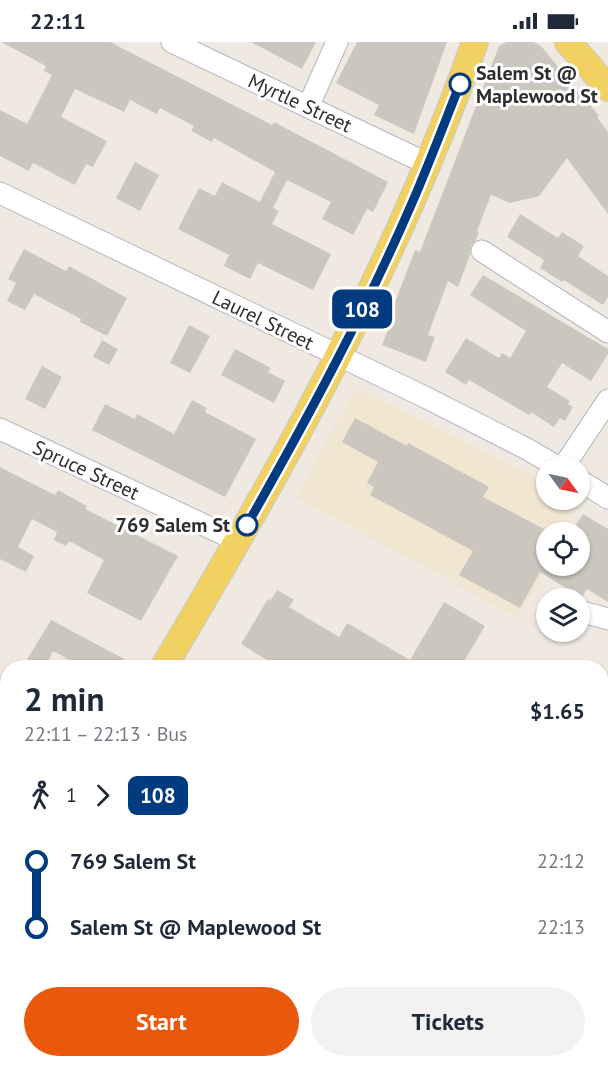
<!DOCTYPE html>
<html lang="en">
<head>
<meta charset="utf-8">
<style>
	:root { --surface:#fff; --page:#f2f2f3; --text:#1f2937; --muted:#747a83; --accent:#ea580c }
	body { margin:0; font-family:"PT Sans",sans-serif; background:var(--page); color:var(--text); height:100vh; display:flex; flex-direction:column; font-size:22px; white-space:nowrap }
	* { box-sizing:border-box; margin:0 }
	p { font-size:20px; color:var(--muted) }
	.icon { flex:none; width:33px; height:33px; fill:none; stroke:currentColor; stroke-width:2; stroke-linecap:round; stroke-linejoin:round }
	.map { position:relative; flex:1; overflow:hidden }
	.side { position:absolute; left:0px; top:618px; width:609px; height:408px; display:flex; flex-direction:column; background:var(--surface); border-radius:24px 24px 0 0; box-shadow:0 2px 4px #0004 }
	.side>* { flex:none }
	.badge { padding:0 12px; border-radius:9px; font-size:21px; line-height:39px }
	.needle { width:39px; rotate:123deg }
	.fabs { position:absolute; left:536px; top:414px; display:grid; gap:12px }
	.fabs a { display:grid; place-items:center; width:54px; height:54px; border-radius:50%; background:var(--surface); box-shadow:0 2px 4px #0004; font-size:30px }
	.map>.badge { position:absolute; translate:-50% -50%; box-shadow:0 0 0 3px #fff }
	.legs { display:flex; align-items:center; gap:9px; height:66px; padding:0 24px; font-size:20px }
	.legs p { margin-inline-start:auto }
	.summary { display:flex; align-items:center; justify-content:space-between; height:102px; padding:0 24px }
	h1 { font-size:33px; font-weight:700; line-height:45px }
	.primary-button { display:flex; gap:12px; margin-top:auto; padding:12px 24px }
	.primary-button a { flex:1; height:69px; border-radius:36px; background:var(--accent); color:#fff; font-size:24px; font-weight:700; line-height:69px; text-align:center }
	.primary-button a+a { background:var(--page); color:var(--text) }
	ul { padding:0 24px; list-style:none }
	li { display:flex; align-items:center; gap:21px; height:66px; font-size:22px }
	li i { display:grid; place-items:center; width:9px; height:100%; margin:0 8px; background:currentColor }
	li i::after { content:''; width:15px; height:15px; margin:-8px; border:4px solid; border-radius:50%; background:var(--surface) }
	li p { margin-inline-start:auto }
	li:first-child i { background:linear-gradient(#0000 50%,currentColor 0) }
	li:last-child i { background:linear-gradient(currentColor 50%,#0000 0) }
	.status { display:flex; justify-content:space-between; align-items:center; height:42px; padding:0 30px; background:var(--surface); direction:ltr }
	.status svg { height:16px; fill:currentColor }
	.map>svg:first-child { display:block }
</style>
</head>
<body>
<div class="status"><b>22:11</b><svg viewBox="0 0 49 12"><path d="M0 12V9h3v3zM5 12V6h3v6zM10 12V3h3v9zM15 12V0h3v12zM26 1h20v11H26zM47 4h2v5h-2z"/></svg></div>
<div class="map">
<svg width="608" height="1026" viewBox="0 0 608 1026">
	<rect width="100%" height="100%" fill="#efe9e1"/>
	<!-- education -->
	<path fill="#f0e6d1" d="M 364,348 L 546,442 L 546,458 L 573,458 L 580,461 L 564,490 L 546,490 L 547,524 L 518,576 L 296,455 L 348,360 L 356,350 Z"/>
	<!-- building -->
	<g fill="#cbc7bf">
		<path d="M 1,0 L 110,0 L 272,83 L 274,80 L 388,140 L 373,170 L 367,167 L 353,193 L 322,177 L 331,160 L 287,138 L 273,166 L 279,169 L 272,182 L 331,212 L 313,248 L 258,221 L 250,237 L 224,224 L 229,213 L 178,187 L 199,146 L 215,154 L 222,140 L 260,160 L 275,130 L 214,96 L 212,100 L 191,89 L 194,84 L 160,66 L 157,72 L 130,58 L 124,70 L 75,47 L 61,75 L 107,99 L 93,125 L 86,122 L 75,143 L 33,121 L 29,129 L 0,114 L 0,68 L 27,82 L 52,33 L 44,29 L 46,24 Z"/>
		<path d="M 251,0 L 316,0 L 302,27 Z"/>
		<path d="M 357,0 L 447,0 L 414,92 L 374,73 L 379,63 L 336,41 Z"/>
		<path d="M 507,0 L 533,0 L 541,4 L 599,74 L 597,75 L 608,90 L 608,172 L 567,116 L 539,154 L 510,161 L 491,153 L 477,189 L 479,190 L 476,198 L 471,203 L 470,213 L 458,245 L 448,239 L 428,293 L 435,295 L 426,320 L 382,303 L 395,270 L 392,268 L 415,208 L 420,210 L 499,4 Z"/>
		<path d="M 135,120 L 159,133 L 140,169 L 116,156 Z"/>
		<path d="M 520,172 L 558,196 L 562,190 L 584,204 L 578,214 L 608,234 L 608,255 L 603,263 L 564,238 L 562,240 L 540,226 L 544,218 L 507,195 Z"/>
		<path d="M 24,207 L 66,229 L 69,224 L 127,256 L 107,294 L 80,280 L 81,277 L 34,252 L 25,268 L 7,259 L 16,241 L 8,237 Z"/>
		<path d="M 483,233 L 608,307 L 608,312 L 591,339 L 562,321 L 547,345 L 570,359 L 568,362 L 573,365 L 565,379 L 560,376 L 554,385 L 531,370 L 529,373 L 469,338 L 466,343 L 445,330 L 466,296 L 499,316 L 502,311 L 510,316 L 526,289 L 470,253 Z"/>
		<path d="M 189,283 L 210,294 L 190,331 L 170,321 Z"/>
		<path d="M 102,298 L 118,307 L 109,323 L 93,315 Z"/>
		<path d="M 235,307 L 271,326 L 268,330 L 285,339 L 274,361 L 221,333 Z"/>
		<path d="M 42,324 L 62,335 L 45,367 L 25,357 Z"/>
		<path d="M 192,358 L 207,366 L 205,370 L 256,397 L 225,455 L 92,388 L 105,362 L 135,377 L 137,372 L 174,392 Z"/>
		<path d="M 355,376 L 407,404 L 408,401 L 489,445 L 483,455 L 546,488 L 546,524 L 579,524 L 579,490 L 571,490 L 583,472 L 608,487 L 608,560 L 587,547 L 582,556 L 540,530 L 520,566 L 459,533 L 473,509 L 370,453 L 374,445 L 367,441 L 378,420 L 342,400 Z"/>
		<path d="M 0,425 L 55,453 L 58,448 L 87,464 L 85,467 L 178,514 L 141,579 L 87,551 L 104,518 L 69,499 L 66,504 L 54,498 L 57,490 L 32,477 L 18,505 L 34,514 L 26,530 L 0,517 Z"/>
		<path d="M 277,548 L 294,558 L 289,565 L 339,595 L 347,581 L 410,618 L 444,560 L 485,584 L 460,626 L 280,626 L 241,602 L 268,557 L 270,559 Z"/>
		<path d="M 51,578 L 141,626 L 84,626 L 53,609 L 45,626 L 22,626 Z"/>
	</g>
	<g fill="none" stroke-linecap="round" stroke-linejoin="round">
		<!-- minor casing -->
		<g stroke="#b4b7c1" stroke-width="23">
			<g id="minor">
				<path d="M 172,0 L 428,122"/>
				<path d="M 308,65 L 337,0"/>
				<path d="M 0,151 L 427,356 L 527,407 L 556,424"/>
				<path d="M 482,209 L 608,290"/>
				<path d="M 0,387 L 238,499"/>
				<path d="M 564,424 L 608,358"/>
				<path d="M 579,438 L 608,456"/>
				<path d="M 579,569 L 608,577"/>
				<path d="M 602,731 L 608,730"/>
				<path d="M 0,757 L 8,761"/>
				<path d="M 602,904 L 608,903"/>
				<path d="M 338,1026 L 341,1018"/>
			</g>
		</g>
		<!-- major casing -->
		<g stroke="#c9c9c9" stroke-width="28">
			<g id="major">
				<path d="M 568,0 L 608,46"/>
				<path d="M 163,626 C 283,425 397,221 475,0"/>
				<path d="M 0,896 L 8,884"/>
			</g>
		</g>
		<!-- minor -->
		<use href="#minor" stroke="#fff" stroke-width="21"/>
		<!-- major -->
		<use href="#major" stroke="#f2d163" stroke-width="26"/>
	</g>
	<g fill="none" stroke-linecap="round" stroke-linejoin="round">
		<!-- line-1 casing -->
		<g stroke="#fff" stroke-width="14">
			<path id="line-1" d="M 247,483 C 306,379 364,272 412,161 C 429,122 444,82 460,42"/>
		</g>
		<!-- line-1 -->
		<use href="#line-1" stroke="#003b80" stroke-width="9"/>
	</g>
	<!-- markers -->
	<g fill="#fff" stroke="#003b80" stroke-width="3">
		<circle cx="460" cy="42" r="10"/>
		<circle cx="247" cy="483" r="10"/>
	</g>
	<g text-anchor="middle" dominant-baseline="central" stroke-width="6" stroke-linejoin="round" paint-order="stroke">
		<!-- stop labels -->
		<g font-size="20" font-weight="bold" fill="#2e2e2e" stroke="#fff" text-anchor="start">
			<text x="476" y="31">Salem St @<tspan x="476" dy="23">Maplewood St</tspan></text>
			<text x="230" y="483" text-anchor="end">769 Salem St</text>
		</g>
		<!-- street labels -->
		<g font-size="20" fill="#2e2e2e" stroke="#fff">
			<text transform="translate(300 61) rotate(25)">Myrtle Street</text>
			<text transform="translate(263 278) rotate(26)">Laurel Street</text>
			<text transform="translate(86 428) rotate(25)">Spruce Street</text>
		</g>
	</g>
</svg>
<div class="fabs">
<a><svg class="needle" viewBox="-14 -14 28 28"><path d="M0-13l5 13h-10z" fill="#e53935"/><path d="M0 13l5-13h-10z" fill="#747a83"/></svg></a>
<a><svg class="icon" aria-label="locate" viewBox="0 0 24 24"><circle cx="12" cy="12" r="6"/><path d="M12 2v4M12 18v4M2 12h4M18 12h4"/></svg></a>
<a><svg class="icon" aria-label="layers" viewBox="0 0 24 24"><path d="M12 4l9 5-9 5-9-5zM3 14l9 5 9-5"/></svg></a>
</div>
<b class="badge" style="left:362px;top:267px;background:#003b80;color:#fff">108</b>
<section class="side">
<div class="summary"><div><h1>2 min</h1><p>22:11 – 22:13 · Bus</p></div><b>$1.65</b></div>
<div class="legs"><svg class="icon" aria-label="walk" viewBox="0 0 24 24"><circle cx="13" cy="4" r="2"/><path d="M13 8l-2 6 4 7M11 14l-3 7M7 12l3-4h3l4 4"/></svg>1<svg class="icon" aria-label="forward" viewBox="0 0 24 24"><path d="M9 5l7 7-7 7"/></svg><b class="badge" style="background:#003b80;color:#fff">108</b></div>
<ul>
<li><i style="color:#003b80"></i><b>769 Salem St</b><p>22:12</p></li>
<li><i style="color:#003b80"></i><b>Salem St @ Maplewood St</b><p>22:13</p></li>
</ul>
<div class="primary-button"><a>Start</a><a>Tickets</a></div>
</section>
</div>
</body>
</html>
